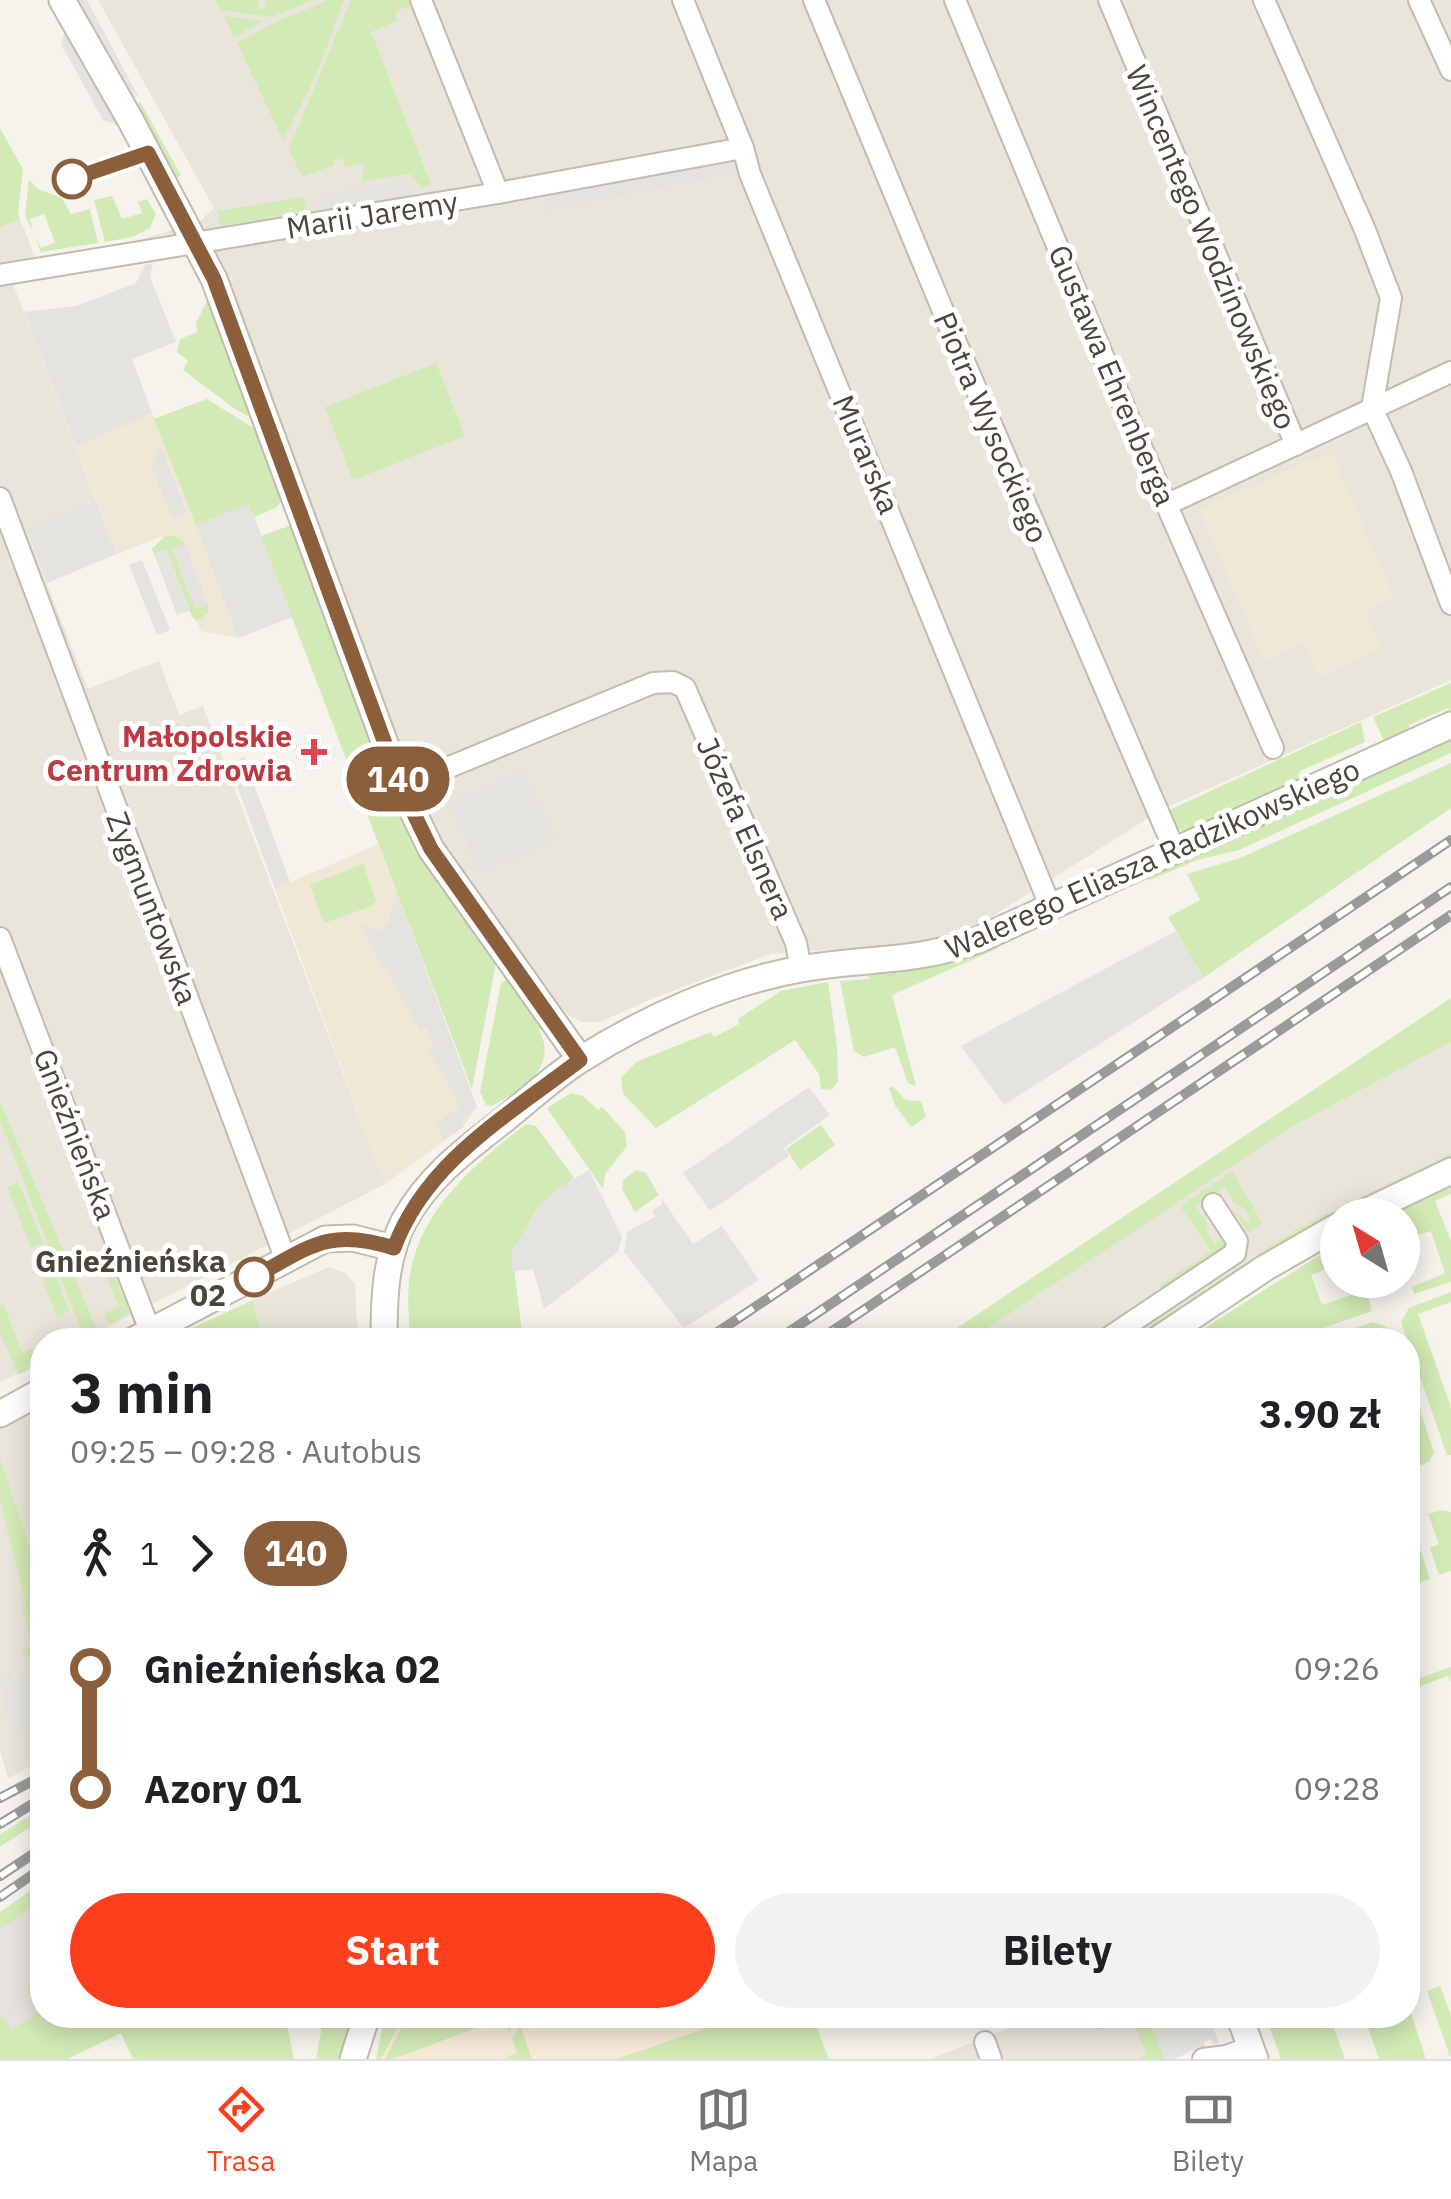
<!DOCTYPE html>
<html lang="pl">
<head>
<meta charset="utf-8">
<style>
	:root { --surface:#fff; --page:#f2f2f2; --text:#202124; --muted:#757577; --line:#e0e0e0; --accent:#fc3f1d }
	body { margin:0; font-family:"IBM Plex Sans",sans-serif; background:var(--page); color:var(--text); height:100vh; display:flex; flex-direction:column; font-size:38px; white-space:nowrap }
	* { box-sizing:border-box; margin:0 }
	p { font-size:32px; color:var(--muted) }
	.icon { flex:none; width:55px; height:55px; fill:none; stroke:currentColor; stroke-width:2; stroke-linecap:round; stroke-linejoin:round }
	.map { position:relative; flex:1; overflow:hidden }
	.details { position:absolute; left:30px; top:1328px; width:1390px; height:700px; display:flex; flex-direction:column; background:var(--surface); border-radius:40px; box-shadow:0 5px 25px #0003 }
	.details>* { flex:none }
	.badge { padding:0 20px; border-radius:32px; font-size:35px; line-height:65px }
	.needle { width:65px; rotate:323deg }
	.fabs { position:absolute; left:1320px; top:1198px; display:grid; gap:20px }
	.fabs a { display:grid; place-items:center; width:100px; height:100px; border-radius:50%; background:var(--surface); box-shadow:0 5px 25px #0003; font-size:50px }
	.map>.badge { position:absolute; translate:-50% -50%; box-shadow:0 0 0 5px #fff }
	.legs { display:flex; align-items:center; gap:15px; height:110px; padding:0 40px; font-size:32px }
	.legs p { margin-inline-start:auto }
	.summary { display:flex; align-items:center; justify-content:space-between; height:170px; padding:0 40px }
	h1 { font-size:55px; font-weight:700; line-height:75px }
	.button { display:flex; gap:20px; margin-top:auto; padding:20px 40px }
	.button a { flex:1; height:115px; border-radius:60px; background:var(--accent); color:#fff; font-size:40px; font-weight:700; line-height:115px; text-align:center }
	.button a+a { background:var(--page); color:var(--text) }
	ul { padding:0 40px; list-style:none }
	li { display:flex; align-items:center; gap:35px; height:120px; font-size:38px }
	li i { display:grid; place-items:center; width:15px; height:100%; margin:0 12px; background:currentColor }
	li i::after { content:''; width:25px; height:25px; margin:-12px; border:8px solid; border-radius:50%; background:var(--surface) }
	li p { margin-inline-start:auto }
	li:first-child i { background:linear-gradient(#0000 50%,currentColor 0) }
	li:last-child i { background:linear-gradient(currentColor 50%,#0000 0) }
	.tabs { display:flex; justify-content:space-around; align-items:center; height:140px; border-top:2px solid var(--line); background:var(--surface); font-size:28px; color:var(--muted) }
	.tabs a { display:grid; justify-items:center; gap:5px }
	.tabs .active { color:var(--accent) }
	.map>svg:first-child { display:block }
</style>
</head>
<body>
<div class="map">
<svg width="1451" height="2059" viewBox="0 0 1451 2059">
	<rect width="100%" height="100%" fill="#f6f3ec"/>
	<!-- residential -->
	<g fill="#eae5da">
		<path d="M 98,0 L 1451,0 L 1451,680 L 1161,810 L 985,921 L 928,943 L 771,954 L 656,997 L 600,1022 L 582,1022 L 570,1016 L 556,1002 L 437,841 L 399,758 L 210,253 L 13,284 L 96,501 L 26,530 L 88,689 L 159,661 L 179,715 L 203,706 L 385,1184 L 83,1340 L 42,1340 L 42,1361 L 0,1382 L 0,227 L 20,219 L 36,259 L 131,243 L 200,221 L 214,208 Z"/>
		<path d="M 1451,1042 L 1451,1158 L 1298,1234 L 1137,1340 L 970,1340 L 1288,1129 Z"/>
		<path d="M 329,1267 L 345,1273 L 355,1284 L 358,1340 L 262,1340 L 253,1300 Z"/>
		<path d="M 42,1402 L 42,1759 L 8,1779 L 0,1750 L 0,1423 Z"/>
		<path d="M 1042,2015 L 1148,2015 L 1164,2059 L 930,2059 Z"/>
	</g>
	<!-- commercial -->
	<path fill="#f7ead8" d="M 385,2015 L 752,2015 L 629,2059 L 376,2059 L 382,2054 Z"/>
	<!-- industrial -->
	<path fill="#e6e2dd" d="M 42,1883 L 42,2015 L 11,2040 L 0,2023 L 0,1912 Z"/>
	<!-- education -->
	<g fill="#efe8d6">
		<path d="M 207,399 L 212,403 L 292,617 L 238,638 L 201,631 L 162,536 L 117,554 L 76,447 L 152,413 L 155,419 Z"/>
		<path d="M 1331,452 L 1394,598 L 1366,611 L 1382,649 L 1318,677 L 1303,643 L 1264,660 L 1199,509 Z"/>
		<path d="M 378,844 L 477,1107 L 463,1127 L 385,1184 L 275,889 Z"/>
	</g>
	<!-- green -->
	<g fill="#d2eab5">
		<path d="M 215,0 L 258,0 L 259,10 L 267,7 L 265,0 L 314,0 L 271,17 L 220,10 Z"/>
		<path d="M 329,0 L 344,0 L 316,75 L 283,140 L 237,43 L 274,23 Z"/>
		<path d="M 351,0 L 413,0 L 414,3 L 395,12 L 397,21 L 371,32 L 431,185 L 422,187 L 410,174 L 362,181 L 365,162 L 346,167 L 342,158 L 333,161 L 334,165 L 302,177 L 289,149 Z"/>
		<path d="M 224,16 L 263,21 L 234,37 Z"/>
		<path d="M 140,102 L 181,175 L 174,180 L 134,106 Z"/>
		<path d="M 0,128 L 23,169 L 18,212 L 20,219 L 0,227 Z"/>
		<path d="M 29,180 L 38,189 L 62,198 L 71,214 L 90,209 L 98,243 L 41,252 L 35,238 L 41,248 L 55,242 L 44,214 L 30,219 L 33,232 L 25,215 Z"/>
		<path d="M 112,196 L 122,219 L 142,213 L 138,202 L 147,199 L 156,214 L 150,228 L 132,237 L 105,242 L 94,200 Z"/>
		<path d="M 304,197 L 307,212 L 219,226 L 218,211 Z"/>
		<path d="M 209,297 L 262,424 L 235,409 L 183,370 L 188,361 L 177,352 L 180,339 L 197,332 L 196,323 Z"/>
		<path d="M 436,363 L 465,436 L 353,480 L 325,407 Z"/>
		<path d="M 207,399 L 265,435 L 286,496 L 277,507 L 254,517 L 248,504 L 196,525 L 154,419 Z"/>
		<path d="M 291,525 L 400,810 L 437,879 L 496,963 L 472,1089 L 261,536 Z"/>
		<path d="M 174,535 L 185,543 L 172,549 L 195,609 L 208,604 L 208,613 L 197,621 L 192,617 L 166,550 L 154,554 L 152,549 L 164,537 Z"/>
		<path d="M 1451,683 L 1451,712 L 1448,708 L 1409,725 L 1409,730 L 1384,741 L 1373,717 Z"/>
		<path d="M 1361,722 L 1365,742 L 1300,771 L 1295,785 L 1184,832 L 1175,827 L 1167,811 Z"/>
		<path d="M 1451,737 L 1451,753 L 1239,850 L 1197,860 L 1148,881 L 1147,875 Z"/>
		<path d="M 1451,763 L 1451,808 L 1203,978 L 1168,917 L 1200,900 L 1187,874 L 1240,858 Z"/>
		<path d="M 363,864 L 376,901 L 372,906 L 324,923 L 310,885 Z"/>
		<path d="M 991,947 L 1001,947 L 892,995 L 916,1086 L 908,1083 L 895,1047 L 864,1057 L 854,1051 L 840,981 L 869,979 L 868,974 L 935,966 Z"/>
		<path d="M 509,978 L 543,1026 L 539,1030 C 559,1067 522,1091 492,1106 L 486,1105 L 480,1092 L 501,983 Z"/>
		<path d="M 828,982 L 837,1047 L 838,1082 L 831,1090 L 821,1089 L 819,1074 L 795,1040 L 656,1128 L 623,1094 L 621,1078 L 636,1062 L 711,1032 L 714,1037 L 739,1024 L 738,1019 L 781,991 Z"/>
		<path d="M 1451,998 L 1451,1042 L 1288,1129 L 970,1340 L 939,1340 Z"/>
		<path d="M 892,1086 L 906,1100 L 921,1101 L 926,1117 L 911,1127 L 895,1105 L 889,1088 Z"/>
		<path d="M 571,1093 L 583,1096 L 598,1110 L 602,1107 L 625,1132 L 627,1146 L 605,1174 L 603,1189 L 547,1108 Z"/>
		<path d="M 0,1102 L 96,1328 L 83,1335 L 0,1120 Z"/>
		<path d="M 526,1124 L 536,1126 L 574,1178 L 538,1207 L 512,1252 L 523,1340 L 410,1340 C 409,1317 406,1292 411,1269 C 424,1205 478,1162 526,1124 Z"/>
		<path d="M 821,1125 L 835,1145 L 800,1170 L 786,1149 Z"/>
		<path d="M 1451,1153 L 1451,1158 L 1298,1234 L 1137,1340 L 1129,1340 L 1295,1230 Z"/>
		<path d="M 636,1170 L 645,1172 L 659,1195 L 635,1212 L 622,1189 L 623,1180 Z"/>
		<path d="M 1232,1171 L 1262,1223 L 1248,1232 L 1233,1210 L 1246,1222 L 1251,1220 L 1243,1207 L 1235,1204 L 1224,1187 L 1196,1206 L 1207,1223 L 1206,1230 L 1215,1244 L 1219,1240 L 1218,1231 L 1224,1241 L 1224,1249 L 1163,1291 L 1159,1286 L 1211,1251 L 1180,1206 Z"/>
		<path d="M 18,1182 L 43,1243 L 31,1248 L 7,1187 Z"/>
		<path d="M 1451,1187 L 1451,1194 L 1435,1201 L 1451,1241 L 1451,1282 L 1414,1294 L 1412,1287 L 1445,1273 L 1431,1231 L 1403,1240 L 1402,1215 L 1391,1215 Z"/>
		<path d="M 1337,1244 L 1337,1265 L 1311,1275 L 1322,1305 L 1366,1290 L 1372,1311 L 1289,1340 L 1186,1340 Z"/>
		<path d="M 45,1249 L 69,1311 L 57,1317 L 33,1254 Z"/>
		<path d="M 106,1254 L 130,1312 L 109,1324 L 104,1314 L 119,1306 L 97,1258 Z"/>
		<path d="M 1451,1292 L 1451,1302 L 1418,1314 L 1451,1407 L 1451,1455 L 1447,1455 L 1401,1322 L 1409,1308 Z"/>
		<path d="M 253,1300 L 262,1340 L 166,1340 Z"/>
		<path d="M 0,1305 L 4,1305 L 22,1353 L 42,1346 L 42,1362 L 18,1375 L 0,1333 Z"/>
		<path d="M 1373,1322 L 1387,1327 L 1394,1340 L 1365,1340 L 1362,1332 L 1341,1340 L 1321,1340 Z"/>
		<path d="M 1408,1400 L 1418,1405 L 1434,1452 L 1429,1462 L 1412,1469 L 1408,1451 L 1413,1449 L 1408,1433 Z"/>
		<path d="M 0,1459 L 38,1571 L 42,1595 L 42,1682 L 37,1664 L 21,1650 L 32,1646 L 22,1606 L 26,1604 L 0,1501 Z"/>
		<path d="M 1443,1510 L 1451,1512 L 1451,1571 L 1439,1575 L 1430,1548 L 1439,1544 L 1428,1514 Z"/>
		<path d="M 1421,1551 L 1430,1579 L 1408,1586 L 1408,1553 Z"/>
		<path d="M 1451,1667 L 1451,1683 L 1448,1676 L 1408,1691 L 1408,1682 Z"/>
		<path d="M 42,1808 L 42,1819 L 0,1847 L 0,1834 Z"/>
		<path d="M 42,1883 L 42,1900 L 0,1929 L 0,1912 Z"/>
		<path d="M 35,1980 L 40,1986 L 34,1991 L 42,2003 L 42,2015 L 285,2015 L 294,2059 L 133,2059 L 121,2033 L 68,2059 L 0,2059 L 0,2014 L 12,2030 L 40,2011 L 25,1988 Z"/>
		<path d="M 1440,1986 L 1451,2015 L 1451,2059 L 1427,1991 Z"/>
		<path d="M 1408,2004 L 1426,2059 L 1379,2059 L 1367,2025 L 1384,2019 L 1383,2015 L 1408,2015 Z"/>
		<path d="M 324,2015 L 358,2015 L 344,2059 L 316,2059 Z"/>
		<path d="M 385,2015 L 404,2015 L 381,2059 L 376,2059 Z"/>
		<path d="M 408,2015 L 432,2015 L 434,2018 L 442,2015 L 516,2015 L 517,2019 L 509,2032 L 503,2018 L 393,2059 L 385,2059 Z"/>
		<path d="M 744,2015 L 812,2015 L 829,2059 L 617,2059 Z"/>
		<path d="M 1070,2015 L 1142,2015 L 1100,2030 L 1097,2022 L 1076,2029 Z"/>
		<path d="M 1148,2015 L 1164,2059 L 1138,2059 L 1147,2055 L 1133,2021 Z"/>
		<path d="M 1265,2015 L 1329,2015 L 1345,2059 L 1281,2059 Z"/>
		<path d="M 520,2026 L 532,2059 L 503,2059 L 517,2053 L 512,2039 Z"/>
	</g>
	<!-- parking -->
	<g fill="#e5e3e0">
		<path d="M 74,0 L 87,0 L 138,96 L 129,100 Z"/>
		<path d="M 66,27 L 122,127 L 103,120 L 61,44 Z"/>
		<path d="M 739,155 L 745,171 L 546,210 L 544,196 Z"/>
		<path d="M 404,180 L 414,195 L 318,212 L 320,195 Z"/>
		<path d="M 153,263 L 150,277 L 176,342 L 132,359 L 152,413 L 76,447 L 24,312 L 76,306 L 108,294 L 136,283 L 145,265 Z"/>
		<path d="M 161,446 L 186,512 L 172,518 L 151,465 Z"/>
		<path d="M 96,501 L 117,554 L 47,583 L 26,529 Z"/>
		<path d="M 249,504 L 292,617 L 238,638 L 196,525 Z"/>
		<path d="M 185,543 L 208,604 L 195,609 L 172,548 Z"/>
		<path d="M 166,550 L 189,611 L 177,615 L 154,554 Z"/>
		<path d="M 142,560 L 170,630 L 157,635 L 129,565 Z"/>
		<path d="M 244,757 L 290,882 L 275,889 L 229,764 Z"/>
		<path d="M 523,770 L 556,840 L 480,873 L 450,803 Z"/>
		<path d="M 397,893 L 477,1107 L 464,1117 L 463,1127 L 444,1141 L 437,1124 L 460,1107 L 428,1048 L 434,1043 L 426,1028 L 420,1031 L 386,969 L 380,967 L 362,924 L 381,932 L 389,921 Z"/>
		<path d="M 1176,931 L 1203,978 L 1004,1105 L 961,1046 Z"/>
		<path d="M 809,1087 L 830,1115 L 784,1148 L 789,1156 L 710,1211 L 683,1173 Z"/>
		<path d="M 589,1170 L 622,1237 L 618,1252 L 544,1309 L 533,1269 L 512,1272 L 512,1252 L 538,1207 L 558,1188 Z"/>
		<path d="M 662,1199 L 693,1244 L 722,1226 L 759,1280 L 684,1328 L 624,1252 L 627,1232 L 655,1217 L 652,1211 L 662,1204 Z"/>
		<path d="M 10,1673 L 12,1678 L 24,1675 L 40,1723 L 13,1731 L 0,1686 L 0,1675 Z"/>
		<path d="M 1148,2015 L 1204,2015 L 1206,2020 L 1209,2019 L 1219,2042 L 1214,2045 L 1211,2039 L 1204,2042 L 1205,2048 L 1201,2050 L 1199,2046 L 1176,2059 L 1164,2059 Z"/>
	</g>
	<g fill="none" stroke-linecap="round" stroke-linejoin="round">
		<!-- minor casing -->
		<g stroke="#c2bbae" stroke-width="24">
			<g id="minor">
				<path d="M 421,0 L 498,193"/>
				<path d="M 683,0 L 743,148 L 750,174 L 1051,908"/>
				<path d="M 814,0 L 958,347 L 1175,851"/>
				<path d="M 955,0 L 1133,428 L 1273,748"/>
				<path d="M 1109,0 L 1296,445"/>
				<path d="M 1264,0 L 1365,230 L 1391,298 L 1372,408 L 1401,471 L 1451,604"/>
				<path d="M 1419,0 L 1451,70"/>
				<path d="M 0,275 L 498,193 L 743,148"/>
				<path d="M 0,498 L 286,1260"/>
				<path d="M 1168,504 L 1451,372"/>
				<path d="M 401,787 L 653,683 L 673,682 L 685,688 L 796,943 L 801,969"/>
				<path d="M 0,938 L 150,1331"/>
				<path d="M 1105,1340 L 1235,1253 L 1237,1241 L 1213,1204"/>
				<path d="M 985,2042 L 991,2059"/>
				<path d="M 1203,2059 L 1226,2056 L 1251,2047"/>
			</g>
		</g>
		<!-- tertiary casing -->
		<g stroke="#c2bbae" stroke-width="29">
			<g id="tertiary">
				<path d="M 62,0 L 131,121 L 214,279 L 401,787 L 431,849 L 580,1059"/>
				<path d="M 1359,1215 L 1451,1171"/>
				<path d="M 134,1340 L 325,1239 L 353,1238 L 393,1248"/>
				<path d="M 384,1340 C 384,1299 385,1258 404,1221 C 429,1176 465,1150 505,1119 C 530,1099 555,1075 583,1058 C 647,1018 726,982 801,969 C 866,957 915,964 980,939 L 1451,725"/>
				<path d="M 1157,1340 L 1265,1268 L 1338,1226"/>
				<path d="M 0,1414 L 42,1391"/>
				<path d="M 1239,2015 L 1255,2059"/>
				<path d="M 353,2059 L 367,2015"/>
			</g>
		</g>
		<!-- minor -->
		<use href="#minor" stroke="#fff" stroke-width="20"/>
		<!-- tertiary -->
		<use href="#tertiary" stroke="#fff" stroke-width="25"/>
		<!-- rail casing -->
		<g stroke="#9a9a9a" stroke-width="10">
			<g id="rail">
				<path d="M 706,1340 L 1451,840"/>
				<path d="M 777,1340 L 1451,887"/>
				<path d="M 819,1340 L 1451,915"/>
				<path d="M 0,1798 L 42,1776"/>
				<path d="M 0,1824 L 42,1798"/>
				<path d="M 0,1876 L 42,1848"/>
				<path d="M 0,1897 L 42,1868"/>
			</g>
		</g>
		<!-- rail -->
		<use href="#rail" stroke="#fff" stroke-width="6" stroke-dasharray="19" stroke-linecap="butt"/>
	</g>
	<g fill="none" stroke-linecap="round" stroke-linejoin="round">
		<!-- line-1 casing -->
		<g stroke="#fff" stroke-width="22">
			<path id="line-1" d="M 72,179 L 148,153 L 214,279 L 401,787 L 431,849 L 580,1060 C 510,1114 426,1161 394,1248 C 328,1227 310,1247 254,1277"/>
		</g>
		<!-- line-1 -->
		<use href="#line-1" stroke="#8b5e3c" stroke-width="15"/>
	</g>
	<!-- markers -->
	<g fill="#fff" stroke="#8b5e3c" stroke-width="5">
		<circle cx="72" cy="179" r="18"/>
		<circle cx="254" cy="1277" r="18"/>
	</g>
	<path fill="#e0444e" stroke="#fff" stroke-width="4" d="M309 737h10v10h10v10h-10v10h-10v-10h-10v-10h10z"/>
	<g text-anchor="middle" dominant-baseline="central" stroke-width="10" stroke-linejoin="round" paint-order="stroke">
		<!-- street labels -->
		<g font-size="30" fill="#4b4439" stroke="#fff">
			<text transform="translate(372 214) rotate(-9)">Marii Jaremy</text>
			<text transform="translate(1212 247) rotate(67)">Wincentego Wodzinowskiego</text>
			<text transform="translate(1113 375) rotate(67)">Gustawa Ehrenberga</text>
			<text transform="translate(992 427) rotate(67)">Piotra Wysockiego</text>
			<text transform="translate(867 454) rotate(67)">Murarska</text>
			<text transform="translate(746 828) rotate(66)">Józefa Elsnera</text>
			<text transform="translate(1152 858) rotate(-24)">Walerego Eliasza Radzikowskiego</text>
			<text transform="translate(153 908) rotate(69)">Zygmuntowska</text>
			<text transform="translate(76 1134) rotate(69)">Gnieźnieńska</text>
		</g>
		<!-- health labels -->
		<g font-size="30" font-weight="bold" fill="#be3a42" stroke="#fff" text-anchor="end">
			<text x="292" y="735">Małopolskie<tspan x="292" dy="34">Centrum Zdrowia</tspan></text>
		</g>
		<!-- stop labels -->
		<g font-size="30" font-weight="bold" fill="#4b4439" stroke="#fff" text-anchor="end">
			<text x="226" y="1260">Gnieźnieńska<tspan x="226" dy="34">02</tspan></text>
		</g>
	</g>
</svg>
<div class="fabs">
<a><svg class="needle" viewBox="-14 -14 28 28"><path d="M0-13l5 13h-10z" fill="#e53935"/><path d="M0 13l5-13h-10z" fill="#757577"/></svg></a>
</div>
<b class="badge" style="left:398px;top:779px;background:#8b5e3c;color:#fff">140</b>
<section class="details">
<div class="summary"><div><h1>3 min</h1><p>09:25 – 09:28 · Autobus</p></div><b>3.90 zł</b></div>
<div class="legs"><svg class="icon" aria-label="walk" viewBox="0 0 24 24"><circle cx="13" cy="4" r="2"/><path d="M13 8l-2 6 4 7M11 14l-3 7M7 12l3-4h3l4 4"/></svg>1<svg class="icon" aria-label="forward" viewBox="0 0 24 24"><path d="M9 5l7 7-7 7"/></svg><b class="badge" style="background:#8b5e3c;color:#fff">140</b></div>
<ul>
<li><i style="color:#8b5e3c"></i><b>Gnieźnieńska 02</b><p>09:26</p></li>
<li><i style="color:#8b5e3c"></i><b>Azory 01</b><p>09:28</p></li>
</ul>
<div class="button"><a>Start</a><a>Bilety</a></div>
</section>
</div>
<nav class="tabs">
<a class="active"><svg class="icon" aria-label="directions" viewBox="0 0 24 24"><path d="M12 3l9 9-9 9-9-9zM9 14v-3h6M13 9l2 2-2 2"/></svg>Trasa</a>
<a><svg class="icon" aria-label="map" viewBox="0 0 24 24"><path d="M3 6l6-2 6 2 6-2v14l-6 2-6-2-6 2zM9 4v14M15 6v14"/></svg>Mapa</a>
<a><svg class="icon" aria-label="tickets" viewBox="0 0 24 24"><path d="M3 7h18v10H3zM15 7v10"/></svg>Bilety</a>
</nav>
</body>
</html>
